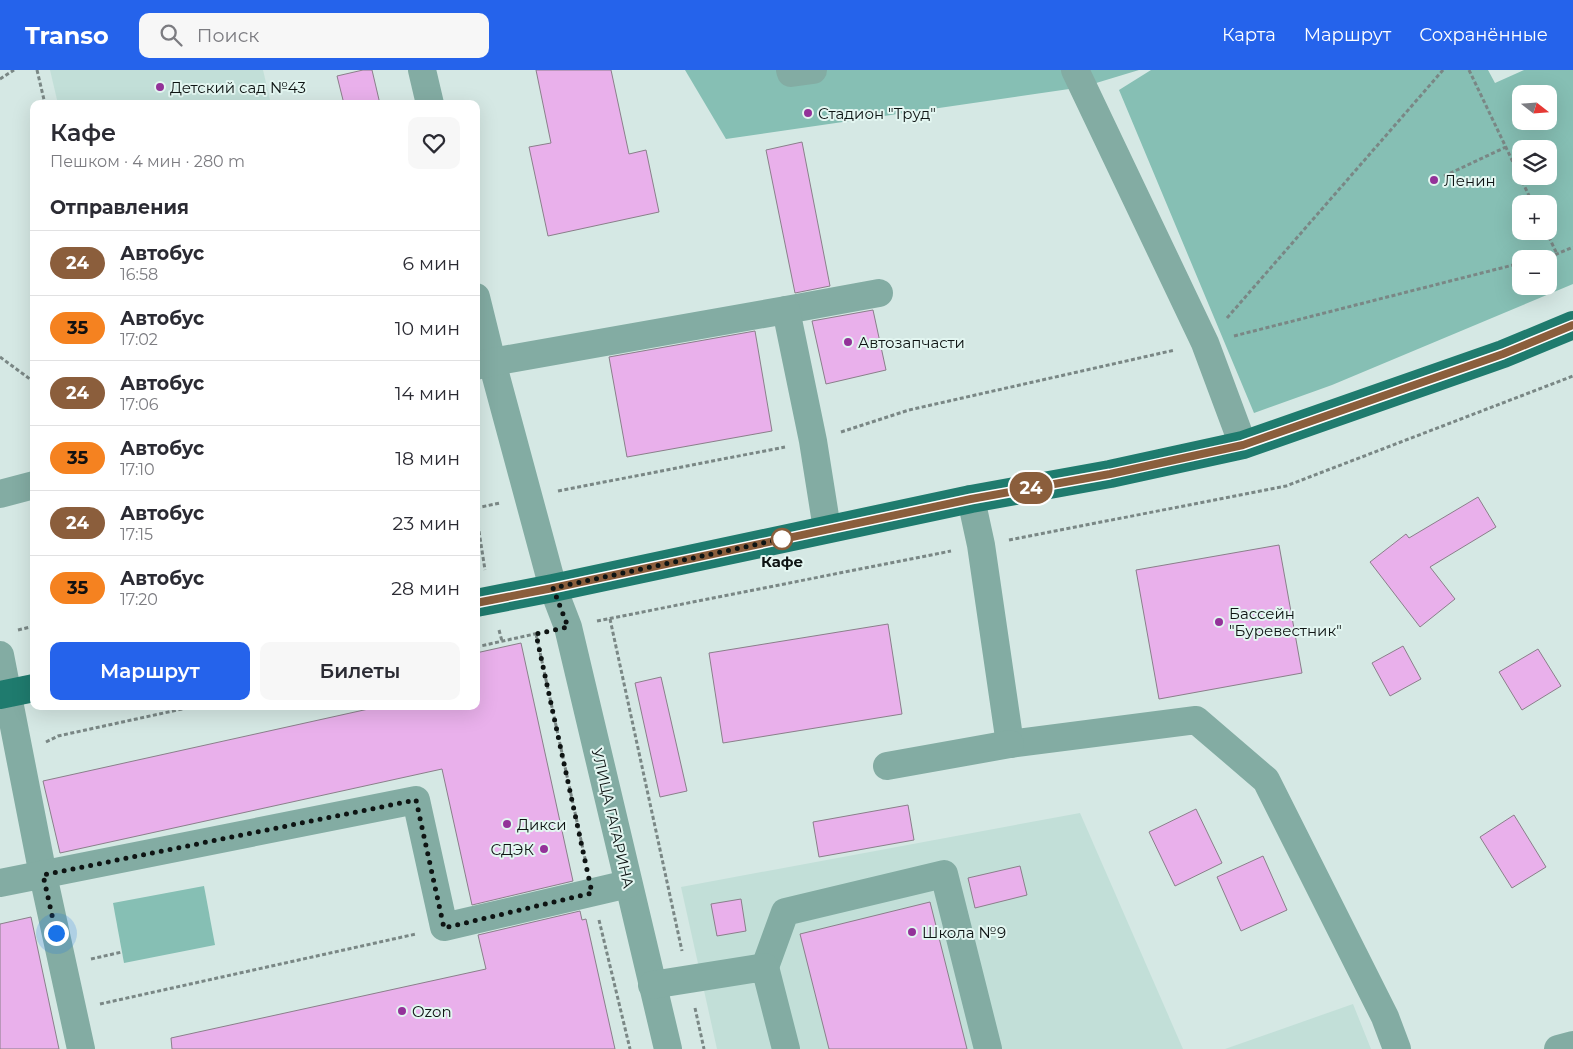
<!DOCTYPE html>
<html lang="ru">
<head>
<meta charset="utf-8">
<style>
	:root { --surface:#fff; --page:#f7f7f7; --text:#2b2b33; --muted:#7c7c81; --line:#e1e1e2; --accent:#2563eb }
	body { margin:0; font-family:Montserrat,sans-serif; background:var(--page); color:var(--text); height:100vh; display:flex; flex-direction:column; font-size:19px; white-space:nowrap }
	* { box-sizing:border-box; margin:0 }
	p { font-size:16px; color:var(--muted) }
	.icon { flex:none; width:28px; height:28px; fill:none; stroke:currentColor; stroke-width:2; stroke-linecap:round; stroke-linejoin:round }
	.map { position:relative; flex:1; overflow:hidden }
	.panel { position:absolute; left:30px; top:30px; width:450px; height:610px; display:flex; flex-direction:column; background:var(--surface); border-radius:10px; box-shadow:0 5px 20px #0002 }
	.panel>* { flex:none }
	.badge { padding:0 10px; border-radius:16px; font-size:18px; line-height:32px }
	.needle { width:32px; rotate:107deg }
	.controls { position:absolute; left:1512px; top:15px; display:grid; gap:10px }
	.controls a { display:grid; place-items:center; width:45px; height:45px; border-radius:10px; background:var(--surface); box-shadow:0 5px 20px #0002; font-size:25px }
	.you { position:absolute; width:25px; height:25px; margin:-12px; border:4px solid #fff; border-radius:50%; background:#1a73e8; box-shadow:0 0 0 8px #1a73e833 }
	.map>.badge { position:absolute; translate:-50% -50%; box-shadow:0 0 0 2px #fff }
	h2 { padding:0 20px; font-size:19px; line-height:45px }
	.round { display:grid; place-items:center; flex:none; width:52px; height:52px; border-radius:10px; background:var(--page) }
	.head { display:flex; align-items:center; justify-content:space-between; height:85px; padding:0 20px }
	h1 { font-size:24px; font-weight:600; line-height:38px }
	.cta { display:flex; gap:10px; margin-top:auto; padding:10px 20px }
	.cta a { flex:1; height:58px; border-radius:10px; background:var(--accent); color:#fff; font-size:20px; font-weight:600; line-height:58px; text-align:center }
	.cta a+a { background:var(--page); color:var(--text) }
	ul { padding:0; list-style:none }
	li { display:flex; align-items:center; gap:15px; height:65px; padding:0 20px; border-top:1px solid var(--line) }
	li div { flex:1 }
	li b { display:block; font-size:19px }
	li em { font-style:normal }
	li .badge { min-width:55px; font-weight:700; text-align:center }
	header { display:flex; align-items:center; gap:30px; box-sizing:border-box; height:70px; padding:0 25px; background:var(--accent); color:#fff }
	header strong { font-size:24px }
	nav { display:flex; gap:28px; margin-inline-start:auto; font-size:18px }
	.search { width:350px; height:45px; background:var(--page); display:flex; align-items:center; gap:12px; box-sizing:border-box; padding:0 18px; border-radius:10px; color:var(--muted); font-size:19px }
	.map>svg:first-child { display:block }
</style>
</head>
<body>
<header>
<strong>Transo</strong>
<div class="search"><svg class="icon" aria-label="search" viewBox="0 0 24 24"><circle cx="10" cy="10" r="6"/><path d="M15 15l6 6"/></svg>Поиск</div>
<nav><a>Карта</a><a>Маршрут</a><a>Сохранённые</a></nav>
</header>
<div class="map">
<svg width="1573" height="979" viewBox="0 0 1573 979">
	<rect width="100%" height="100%" fill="#d5e8e4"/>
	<!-- built -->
	<g fill="#c2dfd8">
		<path d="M 50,0 L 263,0 L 271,34 L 58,34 Z"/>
		<path d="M 1080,743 L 1183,979 L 717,979 L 681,817 Z"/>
		<path d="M 1353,934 L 1371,979 L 1225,979 Z"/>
	</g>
	<!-- green -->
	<g fill="#86bfb4" fill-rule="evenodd">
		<path d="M 685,0 L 1139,0 L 1083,17 L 726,69 Z"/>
		<path d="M 1151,0 L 1488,0 L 1495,13 L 1524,0 L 1573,0 L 1573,214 L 1332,315 L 1254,343 L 1119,20 ZM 1521,24 L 1549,24 L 1549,51 L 1521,51 ZM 1521,79 L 1549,79 L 1549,106 L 1521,106 ZM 1521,134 L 1549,134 L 1549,161 L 1521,161 ZM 1521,189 L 1549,189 L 1549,216 L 1521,216 Z"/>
		<path d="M 204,816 L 215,875 L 124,893 L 113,833 Z"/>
	</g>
	<!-- building -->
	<g fill="#e9b0eb" stroke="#8a7f8a">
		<path d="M 363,0 L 372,0 L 380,34 L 344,34 L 337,6 Z"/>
		<path d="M 536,0 L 611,0 L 629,84 L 646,80 L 659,142 L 548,166 L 529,77 L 551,73 Z"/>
		<path d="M 802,72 L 830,216 L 795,223 L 766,80 Z"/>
		<path d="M 873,240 L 886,300 L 826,314 L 812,251 Z"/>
		<path d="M 755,261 L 772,361 L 627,387 L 609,287 Z"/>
		<path d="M 1478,427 L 1496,457 L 1430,497 L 1455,529 L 1420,557 L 1370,492 L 1406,464 L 1409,468 Z"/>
		<path d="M 1279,475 L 1302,603 L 1159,629 L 1136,500 Z"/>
		<path d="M 888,554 L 902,644 L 723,673 L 709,583 Z"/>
		<path d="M 521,573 L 573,811 L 472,835 L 442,699 L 60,783 L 43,711 L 382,636 L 476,636 L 476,583 Z"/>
		<path d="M 1403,576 L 1421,609 L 1390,626 L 1372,593 Z"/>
		<path d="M 1538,579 L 1561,616 L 1522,640 L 1499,602 Z"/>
		<path d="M 661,607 L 687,721 L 660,727 L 635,613 Z"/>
		<path d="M 908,735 L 914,770 L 819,787 L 813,752 Z"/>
		<path d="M 1196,739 L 1222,793 L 1175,816 L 1149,762 Z"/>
		<path d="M 1514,745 L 1546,797 L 1512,818 L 1480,767 Z"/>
		<path d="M 1263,786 L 1287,840 L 1241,861 L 1217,807 Z"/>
		<path d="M 1020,796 L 1027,825 L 975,838 L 968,808 Z"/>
		<path d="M 741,829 L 746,861 L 717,866 L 711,834 Z"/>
		<path d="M 930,832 L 967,979 L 829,979 L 800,864 Z"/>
		<path d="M 580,841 L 582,850 L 586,849 L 615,979 L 172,979 L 171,968 L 486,899 L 478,865 Z"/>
		<path d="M 31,847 L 59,979 L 0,979 L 0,854 Z"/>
	</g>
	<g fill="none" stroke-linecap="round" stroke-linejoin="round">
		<!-- path -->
		<g stroke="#7a8785" stroke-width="3" stroke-dasharray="4 2.5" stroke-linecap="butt">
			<path d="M 37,0 L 45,34"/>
			<path d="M 1469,0 L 1533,134"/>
			<path d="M 0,9 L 14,0"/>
			<path d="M 1444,106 L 1506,77"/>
			<path d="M 1546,161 L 1557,184"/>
			<path d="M 1536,189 L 1557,184 L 1573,177"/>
			<path d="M 1227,248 L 1443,0"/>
			<path d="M 1234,266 L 1521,193"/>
			<path d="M 0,287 L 34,312"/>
			<path d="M 841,362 L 909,340 L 1175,280"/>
			<path d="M 558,421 L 785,377"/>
			<path d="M 476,438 L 500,433"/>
			<path d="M 476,442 L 485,500"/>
			<path d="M 1009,470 L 1286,416 L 1573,306"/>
			<path d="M 610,549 L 682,881"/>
			<path d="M 597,551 L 951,481"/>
			<path d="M 18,560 L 34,556"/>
			<path d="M 499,560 L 502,571"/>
			<path d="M 536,564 L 586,793"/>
			<path d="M 476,577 L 539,563"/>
			<path d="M 46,672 L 58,666 L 196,636"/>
			<path d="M 599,850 L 630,979"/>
			<path d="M 91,889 L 122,882"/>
			<path d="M 100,934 L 416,864"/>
			<path d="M 695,938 L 704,979"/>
		</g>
		<!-- minor -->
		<g stroke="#83aca3" stroke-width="28">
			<path d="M 422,0 L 430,34"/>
			<path d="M 790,0 L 791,3 L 813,0"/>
			<path d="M 1075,0 L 1205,273 L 1243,375"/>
			<path d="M 476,227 L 492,292 L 553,518 L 568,557 L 668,979"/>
			<path d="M 786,240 L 879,223"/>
			<path d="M 476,296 L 492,292 L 786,240 L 813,371 L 827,459"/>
			<path d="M 0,424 L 34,415"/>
			<path d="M 971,429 L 981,475 L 1010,674 L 1196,650 L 1266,710 L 1385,947 L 1397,979"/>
			<path d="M 0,585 L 43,805 L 81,979"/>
			<path d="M 887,696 L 1010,674"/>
			<path d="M 0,813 L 416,730 L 444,857 L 628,814"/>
			<path d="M 765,897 L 785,842 L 944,804 L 988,979"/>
			<path d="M 652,915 L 765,897 L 786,979"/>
			<path d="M 1558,979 L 1573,975"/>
		</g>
		<!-- major -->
		<g stroke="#1f7b6e" stroke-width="28">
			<path d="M 476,533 L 553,518 L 971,429 L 1110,404 L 1243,375 L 1503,284 L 1573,255"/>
			<path d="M 0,625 L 34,618"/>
		</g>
	</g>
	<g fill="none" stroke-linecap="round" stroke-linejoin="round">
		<!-- line casing -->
		<g stroke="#fff" stroke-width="11">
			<path id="line" d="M 476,533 L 553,518 L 971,429 L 1110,404 L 1243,375 L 1503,284 L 1573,255"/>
		</g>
		<!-- line -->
		<use href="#line" stroke="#8b5e3c" stroke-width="8"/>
		<!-- walk -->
		<path stroke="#0e1413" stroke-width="5" stroke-dasharray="0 9" d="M 56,863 L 43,805 L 416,730 L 444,858 L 592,823 L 536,564 L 568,557 L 553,518 L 791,467 L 782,469"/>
	</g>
	<!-- markers -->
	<g fill="#933299" stroke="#e3f6f1" stroke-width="2">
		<circle cx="160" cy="17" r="5"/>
		<circle cx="808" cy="43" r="5"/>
		<circle cx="1434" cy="110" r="5"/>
		<circle cx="848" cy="272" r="5"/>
		<circle cx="1219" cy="552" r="5"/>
		<circle cx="507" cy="754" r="5"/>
		<circle cx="544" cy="779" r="5"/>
		<circle cx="912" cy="862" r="5"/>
		<circle cx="402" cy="941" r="5"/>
	</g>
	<circle fill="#fff" stroke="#8b5e3c" stroke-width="2.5" cx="782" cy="469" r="10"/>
	<g text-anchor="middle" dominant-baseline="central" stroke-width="4" stroke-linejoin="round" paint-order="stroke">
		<!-- poi labels -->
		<g font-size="15" fill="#0e1413" stroke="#e3f6f1" text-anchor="start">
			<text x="170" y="17">Детский сад №43</text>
			<text x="818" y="43">Стадион "Труд"</text>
			<text x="1444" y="110">Ленин</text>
			<text x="858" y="272">Автозапчасти</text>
			<text x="1229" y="543">Бассейн<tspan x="1229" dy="17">"Буревестник"</tspan></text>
			<text x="517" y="754">Дикси</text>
			<text x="534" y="779" text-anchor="end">СДЭК</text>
			<text x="922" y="862">Школа №9</text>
			<text x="412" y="941">Ozon</text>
		</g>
		<!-- stop labels -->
		<g font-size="15" font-weight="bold" fill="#0e1413" stroke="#e3f6f1">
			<text x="782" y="491">Кафе</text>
		</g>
		<!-- street labels -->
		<g font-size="15" fill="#0e1413" stroke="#e3f6f1">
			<text transform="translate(613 748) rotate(77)">УЛИЦА ГАГАРИНА</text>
		</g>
	</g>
</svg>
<div class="controls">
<a><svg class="needle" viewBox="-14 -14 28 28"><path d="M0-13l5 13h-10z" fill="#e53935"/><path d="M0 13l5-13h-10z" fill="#7c7c81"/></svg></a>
<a><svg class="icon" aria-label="layers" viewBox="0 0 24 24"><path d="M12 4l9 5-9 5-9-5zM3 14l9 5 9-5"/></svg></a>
<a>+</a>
<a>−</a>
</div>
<div class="you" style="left:56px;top:863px"></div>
<b class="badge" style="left:1031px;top:418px;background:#8b5e3c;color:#fff">24</b>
<section class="panel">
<div class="head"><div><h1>Кафе</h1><p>Пешком · 4 мин · 280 m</p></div><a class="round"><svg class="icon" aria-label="heart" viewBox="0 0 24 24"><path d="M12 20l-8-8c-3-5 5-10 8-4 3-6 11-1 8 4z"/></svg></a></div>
<h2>Отправления</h2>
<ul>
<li><span class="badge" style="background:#8b5e3c;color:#fff">24</span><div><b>Автобус</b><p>16:58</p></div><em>6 мин</em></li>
<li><span class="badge" style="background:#f58220;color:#111">35</span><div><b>Автобус</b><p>17:02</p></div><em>10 мин</em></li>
<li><span class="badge" style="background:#8b5e3c;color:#fff">24</span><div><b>Автобус</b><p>17:06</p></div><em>14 мин</em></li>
<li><span class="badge" style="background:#f58220;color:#111">35</span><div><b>Автобус</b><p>17:10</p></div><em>18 мин</em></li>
<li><span class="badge" style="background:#8b5e3c;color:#fff">24</span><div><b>Автобус</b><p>17:15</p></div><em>23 мин</em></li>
<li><span class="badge" style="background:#f58220;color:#111">35</span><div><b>Автобус</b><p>17:20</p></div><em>28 мин</em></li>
</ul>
<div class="cta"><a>Маршрут</a><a>Билеты</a></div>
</section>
</div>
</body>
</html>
